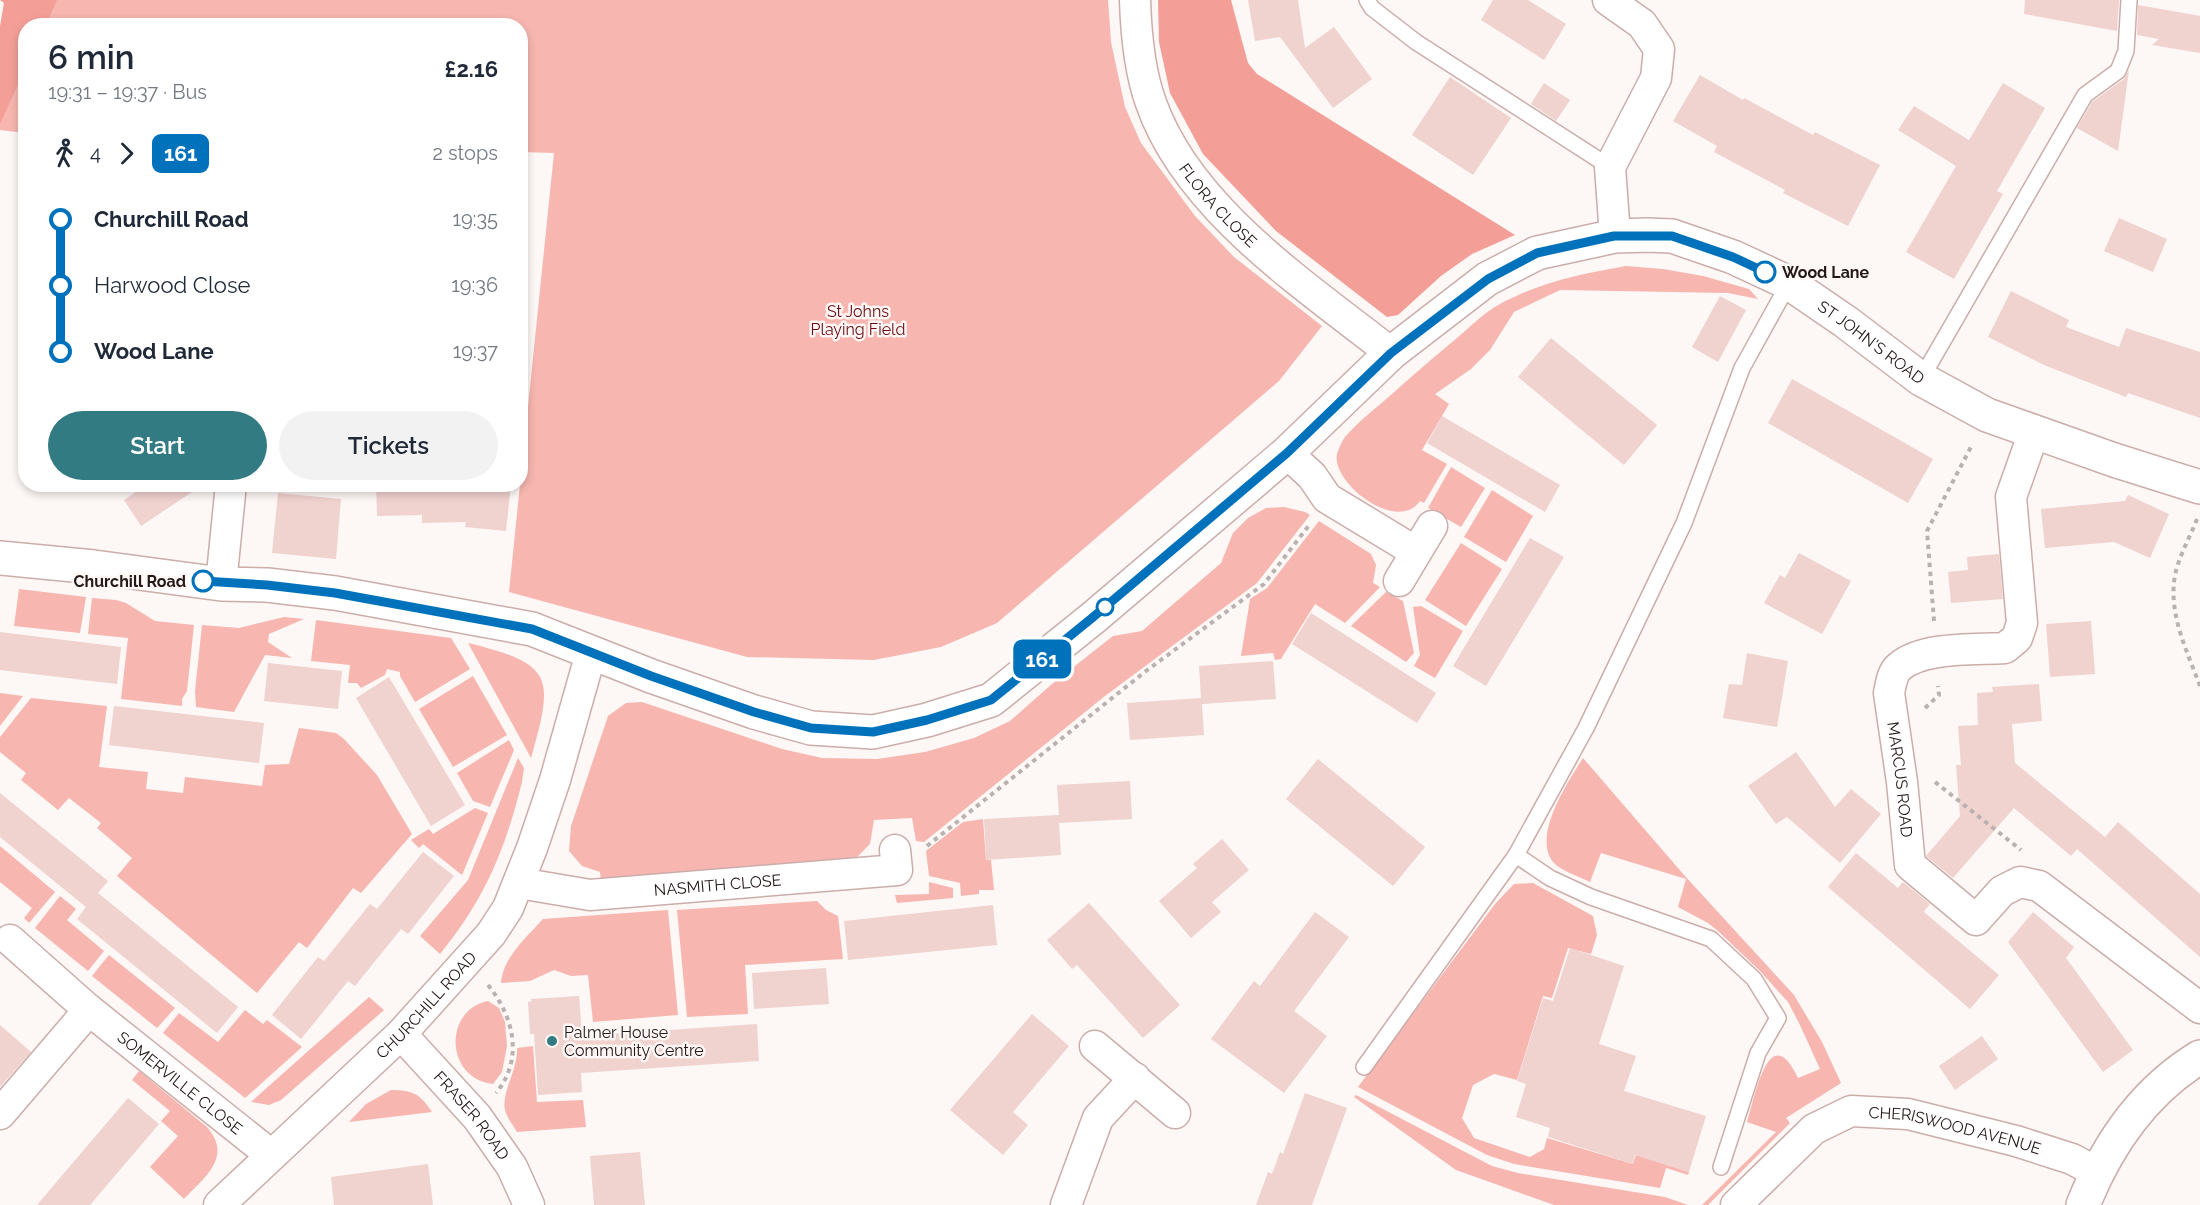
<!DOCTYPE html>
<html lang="en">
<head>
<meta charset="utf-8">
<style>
	:root { --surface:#fff; --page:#f2f2f3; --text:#1f2937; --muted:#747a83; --accent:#337b82 }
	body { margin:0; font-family:Raleway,sans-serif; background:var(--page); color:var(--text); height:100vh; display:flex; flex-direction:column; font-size:22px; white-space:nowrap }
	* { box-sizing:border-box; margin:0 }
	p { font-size:20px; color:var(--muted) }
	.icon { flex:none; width:33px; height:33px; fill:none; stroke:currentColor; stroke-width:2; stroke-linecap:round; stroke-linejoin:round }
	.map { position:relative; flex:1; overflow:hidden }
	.panel { position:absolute; left:18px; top:18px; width:510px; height:474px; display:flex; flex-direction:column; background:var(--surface); border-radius:24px; box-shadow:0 3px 9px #0003 }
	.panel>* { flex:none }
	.badge { padding:0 12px; border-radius:9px; font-size:21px; line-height:39px }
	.map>.badge { position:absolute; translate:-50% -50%; box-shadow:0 0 0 3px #fff }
	.legs { display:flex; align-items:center; gap:9px; height:66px; padding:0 30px; font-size:20px }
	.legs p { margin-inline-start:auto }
	.overview { display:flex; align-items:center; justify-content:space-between; height:102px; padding:0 30px }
	h1 { font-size:33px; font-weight:600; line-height:45px }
	.action { display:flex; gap:12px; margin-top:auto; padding:12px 30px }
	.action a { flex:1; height:69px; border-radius:36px; background:var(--accent); color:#fff; font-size:24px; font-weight:600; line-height:69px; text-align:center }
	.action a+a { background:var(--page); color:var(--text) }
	ul { padding:0 30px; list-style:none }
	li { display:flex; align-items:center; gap:21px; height:66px; font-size:22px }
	li i { display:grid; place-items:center; width:9px; height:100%; margin:0 8px; background:currentColor }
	li i::after { content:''; width:15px; height:15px; margin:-8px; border:4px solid; border-radius:50%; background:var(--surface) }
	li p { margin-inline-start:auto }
	li:first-child i { background:linear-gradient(#0000 50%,currentColor 0) }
	li:last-child i { background:linear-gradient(currentColor 50%,#0000 0) }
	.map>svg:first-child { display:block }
</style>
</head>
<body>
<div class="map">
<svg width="2200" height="1205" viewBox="0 0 2200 1205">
	<rect width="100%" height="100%" fill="#fdf7f6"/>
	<!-- green -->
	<g fill="#f7b6b0">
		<path d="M 31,0 L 1108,0 L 1111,42 L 1125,107 L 1141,143 L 1195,216 L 1234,257 L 1322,326 L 1279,381 L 997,623 L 941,647 L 874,660 L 747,657 L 509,592 L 554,153 L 521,152 L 520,26 L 26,26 L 25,133 L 0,130 L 0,87 Z"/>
		<path d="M 1626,266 L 1663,269 L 1703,276 L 1749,289 L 1758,299 L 1728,293 L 1560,290 L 1514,312 L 1490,350 L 1471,369 L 1435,394 L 1449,404 L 1422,450 L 1447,464 L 1424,503 L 1420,501 C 1397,534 1331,483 1337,454 C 1339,448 1342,441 1345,437 C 1359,421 1376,408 1392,394 C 1413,375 1435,356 1457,338 C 1471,326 1485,312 1500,304 C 1541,282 1581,274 1626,266 Z"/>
		<path d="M 1451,467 L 1485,488 L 1461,527 L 1428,508 Z"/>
		<path d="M 1492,490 L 1533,516 L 1506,562 L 1464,537 Z"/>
		<path d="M 1284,507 L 1305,512 L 1310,515 L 1257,583 L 1105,696 L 924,842 L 916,841 L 912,818 L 874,820 L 870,844 L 854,860 L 601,880 L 600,872 L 582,866 L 569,851 L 571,826 L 608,716 L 626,703 L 642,702 L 782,749 L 822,758 L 877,759 L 925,752 L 974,738 L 1010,721 L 1052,684 L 1113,636 L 1142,631 L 1221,563 L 1233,533 L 1248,518 L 1266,508 Z"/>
		<path d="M 1319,521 L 1371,554 L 1376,565 L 1373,583 L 1380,587 L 1345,623 L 1315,604 L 1281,659 L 1275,660 L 1273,653 L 1241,656 L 1250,599 L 1267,588 Z"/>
		<path d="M 1461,543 L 1502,569 L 1466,626 L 1425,600 Z"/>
		<path d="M 19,589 L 86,597 L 80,633 L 14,626 Z"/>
		<path d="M 1386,592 L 1403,601 L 1414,653 L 1406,662 L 1351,626 Z"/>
		<path d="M 92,598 L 116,600 L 126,603 L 155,621 L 194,625 L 187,691 L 182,699 L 182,706 L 121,699 L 128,638 L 88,634 Z"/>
		<path d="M 1421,606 L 1463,631 L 1435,678 L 1414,666 L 1420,655 L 1413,607 Z"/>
		<path d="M 284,617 L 304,619 L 269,634 L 268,642 L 292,658 L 265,655 L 234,712 L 196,707 L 195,691 L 202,625 L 239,628 Z"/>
		<path d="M 316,620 L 451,638 L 470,669 L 415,702 L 400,676 L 400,672 L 387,669 L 385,675 L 361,688 L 357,683 L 348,683 L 350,665 L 311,661 Z"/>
		<path d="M 468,643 C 554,664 554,677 531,758 Z"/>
		<path d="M 473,676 L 507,735 L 453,767 L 419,709 Z"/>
		<path d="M 0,693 L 23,696 L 0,726 Z"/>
		<path d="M 31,698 L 107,706 L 99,767 L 148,772 L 146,789 L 183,793 L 185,777 L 262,786 L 265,765 L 289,764 L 299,728 L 336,733 L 344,739 L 377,775 L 412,834 L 361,893 L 353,888 L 307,948 L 299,942 L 257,993 L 117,876 L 132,858 L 97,828 L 101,823 L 69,798 L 58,810 L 21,780 L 26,773 L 0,752 L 0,737 Z"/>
		<path d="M 509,740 L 514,750 L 490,807 L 473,801 L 457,773 Z"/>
		<path d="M 518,758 L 524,768 L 522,782 C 505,850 485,899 440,954 L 420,936 L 468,880 Z"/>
		<path d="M 1583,758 L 1684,875 L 1794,995 L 1822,1042 L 1841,1083 L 1786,1118 L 1790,1123 L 1708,1205 L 1702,1205 L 1776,1132 L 1747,1122 C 1755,1097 1769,1017 1798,1078 L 1820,1069 L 1800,1025 L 1788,1002 L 1760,971 L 1718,931 L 1708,923 L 1678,907 L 1686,879 L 1601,853 L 1590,882 C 1580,877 1561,871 1553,862 C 1532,835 1568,782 1583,758 Z"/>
		<path d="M 475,808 L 488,813 L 462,875 L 423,844 L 419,848 L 411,840 L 429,829 L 433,834 Z"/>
		<path d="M 983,819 L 986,860 L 991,860 L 994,890 L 979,890 L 979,894 L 961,896 L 960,883 L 929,876 L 926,851 L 963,822 Z"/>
		<path d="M 0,846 L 55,892 L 29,923 L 24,918 L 32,908 L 0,882 Z"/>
		<path d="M 929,882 L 953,888 L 953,898 L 897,903 L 895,895 L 929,894 Z"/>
		<path d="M 1533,883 L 1593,916 L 1597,935 L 1591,954 L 1568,948 L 1552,998 L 1543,996 L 1517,1080 L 1494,1074 L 1473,1085 L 1462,1118 L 1474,1138 L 1530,1157 L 1544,1149 L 1547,1138 L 1633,1164 L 1636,1155 L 1689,1172 L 1688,1175 L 1666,1168 L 1660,1188 L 1514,1164 L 1487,1155 L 1358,1087 L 1495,904 L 1514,884 Z"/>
		<path d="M 60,896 L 76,909 L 67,920 L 104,951 L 88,971 L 35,928 Z"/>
		<path d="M 817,901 L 826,910 L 838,916 L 843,959 L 745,965 L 748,1014 L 687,1017 L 677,910 Z"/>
		<path d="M 668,910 L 678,1015 L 593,1022 L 588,975 L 571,976 L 554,970 L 530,981 L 501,983 C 503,957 527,937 543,919 Z"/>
		<path d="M 109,955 L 175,1008 L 157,1028 L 92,976 Z"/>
		<path d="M 369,997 L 384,1010 L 281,1100 L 269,1105 L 251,1102 Z"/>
		<path d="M 488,1001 L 499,1008 L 505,1022 L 507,1046 L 502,1072 L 493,1084 C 445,1079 443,1010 488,1001 Z"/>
		<path d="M 245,1010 L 263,1024 L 267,1020 L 302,1047 L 245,1098 L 163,1033 L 179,1013 L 218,1042 Z"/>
		<path d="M 533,1046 L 537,1102 L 583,1100 L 586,1127 L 517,1132 C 513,1125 507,1118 505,1110 C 501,1092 518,1070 517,1048 Z"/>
		<path d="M 139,1071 L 207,1127 C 233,1157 205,1177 184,1199 L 150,1167 L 178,1136 L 161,1121 L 170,1111 L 132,1080 Z"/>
		<path d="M 391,1090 C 413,1090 420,1094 432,1112 L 349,1122 L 366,1104 Z"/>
		<path d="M 1356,1095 L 1492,1166 L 1518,1173 L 1665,1197 L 1688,1205 L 1554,1205 L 1456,1170 L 1354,1097 Z"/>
	</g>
	<!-- forest -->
	<g fill="#f39f98">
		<path d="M 0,0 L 57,0 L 46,25 L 26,26 L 25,69 L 0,124 L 0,26 L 4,3 Z"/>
		<path d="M 1158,0 L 1231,0 L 1248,63 L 1257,74 L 1515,235 L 1472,254 L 1441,276 L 1398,315 L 1387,317 L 1276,231 L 1203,154 L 1170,93 L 1159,42 Z"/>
	</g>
	<!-- building -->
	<g fill="#f0d2cf">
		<path d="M 1248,0 L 1298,0 L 1305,48 L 1334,27 L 1372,79 L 1333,108 L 1280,37 L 1255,41 Z"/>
		<path d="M 1493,0 L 1528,0 L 1566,24 L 1544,60 L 1481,20 Z"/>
		<path d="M 2025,0 L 2119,0 L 2117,31 L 2024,14 Z"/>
		<path d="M 2138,5 L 2200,16 L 2200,53 L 2152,45 L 2159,39 L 2137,35 Z"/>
		<path d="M 2129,70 L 2118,151 L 2077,128 L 2092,102 L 2124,79 Z"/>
		<path d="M 1700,75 L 1743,100 L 1744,98 L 1813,135 L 1815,132 L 1880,165 L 1848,226 L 1783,193 L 1785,190 L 1714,152 L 1717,146 L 1673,121 Z"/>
		<path d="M 1450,77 L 1511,118 L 1473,175 L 1412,135 Z"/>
		<path d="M 1544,83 L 1570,100 L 1556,121 L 1531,104 Z"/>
		<path d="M 2003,83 L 2045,108 L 1997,191 L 2003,194 L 1954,279 L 1906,252 L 1956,166 L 1898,130 L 1914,106 L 1969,140 Z"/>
		<path d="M 2119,218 L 2167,239 L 2153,272 L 2104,251 Z"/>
		<path d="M 2011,291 L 2069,320 L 2066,327 L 2119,347 L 2126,328 L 2200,352 L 2200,418 L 2128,393 L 2126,397 L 2044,365 L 1988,337 Z"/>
		<path d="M 1720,296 L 1746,310 L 1718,362 L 1692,347 Z"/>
		<path d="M 1551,338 L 1657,425 L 1624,465 L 1518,377 Z"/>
		<path d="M 1792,379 L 1933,459 L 1908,503 L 1768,423 Z"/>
		<path d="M 1442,416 L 1560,485 L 1545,512 L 1427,443 Z"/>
		<path d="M 148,484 L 204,484 L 141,526 L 124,500 Z"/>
		<path d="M 376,484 L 511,484 L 506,531 L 465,527 L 466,522 L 422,523 L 422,515 L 377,516 Z"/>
		<path d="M 278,493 L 341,499 L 336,559 L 272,553 Z"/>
		<path d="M 2128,495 L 2169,514 L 2150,558 L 2114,542 L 2045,548 L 2041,509 L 2125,501 Z"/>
		<path d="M 1530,538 L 1564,557 L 1486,686 L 1453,666 Z"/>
		<path d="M 1799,553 L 1851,581 L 1822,634 L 1764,603 L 1780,575 L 1785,578 Z"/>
		<path d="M 1999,554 L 2003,599 L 1951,603 L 1948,572 L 1968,570 L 1967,557 Z"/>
		<path d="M 1311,613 L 1436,693 L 1417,723 L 1292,644 Z"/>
		<path d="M 2091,621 L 2095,674 L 2050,677 L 2046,624 Z"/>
		<path d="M 0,632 L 121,647 L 117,684 L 0,670 Z"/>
		<path d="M 1747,653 L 1788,661 L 1777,727 L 1723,718 L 1729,684 L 1742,685 Z"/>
		<path d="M 1273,661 L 1276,699 L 1202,704 L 1204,735 L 1130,740 L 1127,703 L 1201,698 L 1199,666 Z"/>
		<path d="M 268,663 L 342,671 L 338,709 L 264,701 Z"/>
		<path d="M 389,677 L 465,805 L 431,826 L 356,698 Z"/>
		<path d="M 2039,684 L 2042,721 L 2012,724 L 2015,763 L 2105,837 L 2118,822 L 2200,894 L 2200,957 L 2077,849 L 2071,856 L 2014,808 L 1953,878 L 1926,856 L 1960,816 L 1956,765 L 1961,765 L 1958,726 L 1978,725 L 1977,693 L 1993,692 L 1992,687 Z"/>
		<path d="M 114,706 L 264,723 L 259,763 L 109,745 Z"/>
		<path d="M 1796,752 L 1835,807 L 1851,789 L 1881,814 L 1840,863 L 1787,817 L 1776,824 L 1748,786 Z"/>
		<path d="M 1318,759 L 1425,847 L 1393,886 L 1286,799 Z"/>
		<path d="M 1130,781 L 1132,819 L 1059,823 L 1061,855 L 986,860 L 984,819 L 1059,815 L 1057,785 Z"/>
		<path d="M 0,793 L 108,881 L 98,893 L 238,1007 L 217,1033 L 77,919 L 86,907 L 0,837 Z"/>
		<path d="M 1222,839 L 1249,870 L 1212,902 L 1221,912 L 1191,938 L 1159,901 L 1197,868 L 1193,864 Z"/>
		<path d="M 423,852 L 454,876 L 408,934 L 401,929 L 355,986 L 348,981 L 301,1039 L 272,1015 L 318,957 L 324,961 L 370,904 L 377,909 Z"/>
		<path d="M 1856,853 L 1898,888 L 1903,882 L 1930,904 L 1924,911 L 1925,913 L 1999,975 L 1970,1009 L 1828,887 Z"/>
		<path d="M 1089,903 L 1180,1005 L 1143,1038 L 1077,965 L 1072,969 L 1047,940 Z"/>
		<path d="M 993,905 L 997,945 L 848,960 L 844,921 Z"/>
		<path d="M 1315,912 L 1349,937 L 1294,1011 L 1327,1036 L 1284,1093 L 1211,1039 L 1254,981 L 1260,986 Z"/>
		<path d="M 2033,912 L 2074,947 L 2066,958 L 2133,1050 L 2103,1072 L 2008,942 Z"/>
		<path d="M 1570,948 L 1624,966 L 1599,1044 L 1636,1056 L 1624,1091 L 1706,1116 L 1689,1172 L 1635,1155 L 1633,1164 L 1548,1137 L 1550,1128 L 1516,1117 L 1526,1084 L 1517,1081 L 1543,998 L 1553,1001 Z"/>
		<path d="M 826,968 L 829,1004 L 754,1009 L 752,973 Z"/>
		<path d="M 579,996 L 582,1036 L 757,1024 L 759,1061 L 581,1073 L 582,1092 L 538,1095 L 534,1034 L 530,1034 L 528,1002 L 532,1001 L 531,999 Z"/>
		<path d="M 1032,1014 L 1069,1046 L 1013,1112 L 1028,1125 L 1003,1155 L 950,1110 Z"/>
		<path d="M 0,1025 L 31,1052 L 0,1087 Z"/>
		<path d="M 1982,1036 L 1998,1059 L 1955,1090 L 1939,1066 Z"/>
		<path d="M 1305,1093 L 1347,1108 L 1312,1205 L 1256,1205 L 1268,1172 L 1272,1174 L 1280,1152 L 1283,1154 Z"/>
		<path d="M 128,1098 L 159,1124 L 90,1205 L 37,1205 Z"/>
		<path d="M 640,1152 L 645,1205 L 594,1205 L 590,1156 Z"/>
		<path d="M 428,1164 L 433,1205 L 334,1205 L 331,1177 Z"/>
	</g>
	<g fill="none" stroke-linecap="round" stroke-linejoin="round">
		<!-- lane casing -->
		<g stroke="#cbadaa" stroke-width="18">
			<g id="lane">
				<path d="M 1367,0 L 1372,8 L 1416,42 L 1610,167"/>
				<path d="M 1921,379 L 2085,95 L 2118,71 L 2126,51 L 2129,0"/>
				<path d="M 1364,1067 L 1516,855"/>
				<path d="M 1721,1167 L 1758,1053 L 1778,1018 L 1754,979 L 1711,939 L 1591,897 L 1550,878 L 1516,855 L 1586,728 L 1684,523 L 1742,368 L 1789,283"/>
			</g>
		</g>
		<!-- street casing -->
		<g stroke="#cbadaa" stroke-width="33">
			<g id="street">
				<path id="s1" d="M 1135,0 C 1136,32 1140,73 1151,103 C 1188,209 1306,286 1391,353"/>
				<path d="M 1608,0 L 1642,24 L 1659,49 L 1656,78 L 1610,167 L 1615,236"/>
				<path id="s2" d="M 2034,432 L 2011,497 L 2022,623 L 2017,638 L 2005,648 C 1975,650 1923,646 1899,667 C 1892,673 1891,684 1889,693 L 1902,782 L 1910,865 L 1976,920 L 2002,891 L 2020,882 L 2039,886 L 2200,1008"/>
				<path d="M 1287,453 L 1312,476 L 1327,498 L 1416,552"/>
				<path d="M 1399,581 L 1432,526"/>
				<path d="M 221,584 L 231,484"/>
				<path id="s3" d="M 519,883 L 590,895 L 897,870 L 895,850"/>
				<path id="s4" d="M 10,940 L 89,1010 L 271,1155"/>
				<path id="s5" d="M 401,1034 L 477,1117 L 512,1167 L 529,1205"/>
				<path d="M 1095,1046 L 1175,1113"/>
				<path d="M 0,1114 L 89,1010"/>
				<path id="s6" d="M 219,1205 L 401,1034 L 491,934 L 508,908 L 532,848 L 555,780 L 591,653"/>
				<path d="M 1066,1205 L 1098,1118 L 1135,1078"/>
				<path id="s7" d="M 1736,1205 L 1814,1129 L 1851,1111 L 1908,1114 L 2016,1141 L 2072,1159 L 2096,1172"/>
			</g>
		</g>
		<!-- secondary casing -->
		<g stroke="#cbadaa" stroke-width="36">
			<g id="secondary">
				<path id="s8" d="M 0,558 L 94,567 L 221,584 L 267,585 L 335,593 L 532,629 L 651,676 L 754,712 L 811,728 L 873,732 L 927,720 L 991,700 L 1093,618 L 1287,453 L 1391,353 L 1487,279 L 1537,253 L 1615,236 L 1647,235 L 1672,236 L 1733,257 L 1789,283 L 1846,322 L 1921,379 L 1987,415 L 2114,460 L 2200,487"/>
				<path d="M 2083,1205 C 2107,1145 2144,1091 2200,1057"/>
			</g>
		</g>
		<!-- path -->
		<g stroke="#bab2b1" stroke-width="4" stroke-dasharray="4.5 4.5" stroke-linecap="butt">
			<path d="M 2197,519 C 2190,537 2179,556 2175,575 C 2168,614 2187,651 2200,686"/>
			<path d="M 1934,621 L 1927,531 L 1972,445"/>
			<path d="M 1925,708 L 1939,695 L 1938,686"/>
			<path d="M 1935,782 L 2021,850"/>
			<path d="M 927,846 L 1146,671 L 1264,584 L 1310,524"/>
			<path d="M 488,985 C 514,1017 524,1059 496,1093"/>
		</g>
		<!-- lane -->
		<use href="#lane" stroke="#fff" stroke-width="15"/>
		<!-- street -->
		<use href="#street" stroke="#fff" stroke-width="30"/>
		<!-- secondary -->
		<use href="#secondary" stroke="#fff" stroke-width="33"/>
	</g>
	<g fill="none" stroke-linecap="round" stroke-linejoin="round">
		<!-- line-1 casing -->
		<g stroke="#fff" stroke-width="14">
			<path id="line-1" d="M 203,581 L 267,585 L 335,593 L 532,629 L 651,676 L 754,712 L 811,728 L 873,732 L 927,720 L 991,700 L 1092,618 L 1287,453 L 1391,353 L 1488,279 L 1537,253 L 1614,236 L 1672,236 L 1733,257 L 1765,272"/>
		</g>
		<!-- line-1 -->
		<use href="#line-1" stroke="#0072bc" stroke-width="9"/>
	</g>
	<!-- markers -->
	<g fill="#fff" stroke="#0072bc" stroke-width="3">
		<circle cx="1765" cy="272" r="10"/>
		<circle cx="203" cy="581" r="10"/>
		<circle cx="1105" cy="607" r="8"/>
	</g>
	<circle fill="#337b82" stroke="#fdf7f6" stroke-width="2" cx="552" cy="1041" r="6"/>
	<g text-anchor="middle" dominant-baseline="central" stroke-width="5" stroke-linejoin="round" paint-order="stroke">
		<!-- street labels -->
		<g font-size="16" fill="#231817" stroke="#fdf7f6">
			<text stroke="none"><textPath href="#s1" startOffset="228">FLORA CLOSE</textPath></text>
			<text stroke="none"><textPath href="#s8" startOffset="2090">ST JOHN'S ROAD</textPath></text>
			<text stroke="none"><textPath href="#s2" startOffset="452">MARCUS ROAD</textPath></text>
			<text stroke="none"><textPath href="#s3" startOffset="200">NASMITH CLOSE</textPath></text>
			<text stroke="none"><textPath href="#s6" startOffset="288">CHURCHILL ROAD</textPath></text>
			<text stroke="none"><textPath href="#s4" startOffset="222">SOMERVILLE CLOSE</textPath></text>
			<text stroke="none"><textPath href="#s5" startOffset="108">FRASER ROAD</textPath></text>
			<text stroke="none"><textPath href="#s7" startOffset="256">CHERISWOOD AVENUE</textPath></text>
		</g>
		<!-- stop labels -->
		<g font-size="16" font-weight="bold" fill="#231817" stroke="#fdf7f6" text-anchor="start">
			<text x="1782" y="272">Wood Lane</text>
			<text x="186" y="581" text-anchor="end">Churchill Road</text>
		</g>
		<!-- park labels -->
		<g font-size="16" fill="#6a0c12" stroke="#fdf7f6">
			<text x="858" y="311">St Johns<tspan x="858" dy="18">Playing Field</tspan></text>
		</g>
		<!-- poi labels -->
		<g font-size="16" fill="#231817" stroke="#fdf7f6" text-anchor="start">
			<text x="564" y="1032">Palmer House<tspan x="564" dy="18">Community Centre</tspan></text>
		</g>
	</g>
</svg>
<b class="badge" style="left:1042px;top:659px;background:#0072bc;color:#fff">161</b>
<section class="panel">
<div class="overview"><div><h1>6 min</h1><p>19:31 – 19:37 · Bus</p></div><b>£2.16</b></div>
<div class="legs"><svg class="icon" aria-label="walk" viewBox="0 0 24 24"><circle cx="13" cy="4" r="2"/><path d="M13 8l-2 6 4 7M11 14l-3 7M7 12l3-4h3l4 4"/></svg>4<svg class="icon" aria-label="forward" viewBox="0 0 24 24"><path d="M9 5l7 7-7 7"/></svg><b class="badge" style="background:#0072bc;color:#fff">161</b><p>2 stops</p></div>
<ul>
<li><i style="color:#0072bc"></i><b>Churchill Road</b><p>19:35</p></li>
<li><i style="color:#0072bc"></i><span>Harwood Close</span><p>19:36</p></li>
<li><i style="color:#0072bc"></i><b>Wood Lane</b><p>19:37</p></li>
</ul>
<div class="action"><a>Start</a><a>Tickets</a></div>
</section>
</div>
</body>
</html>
